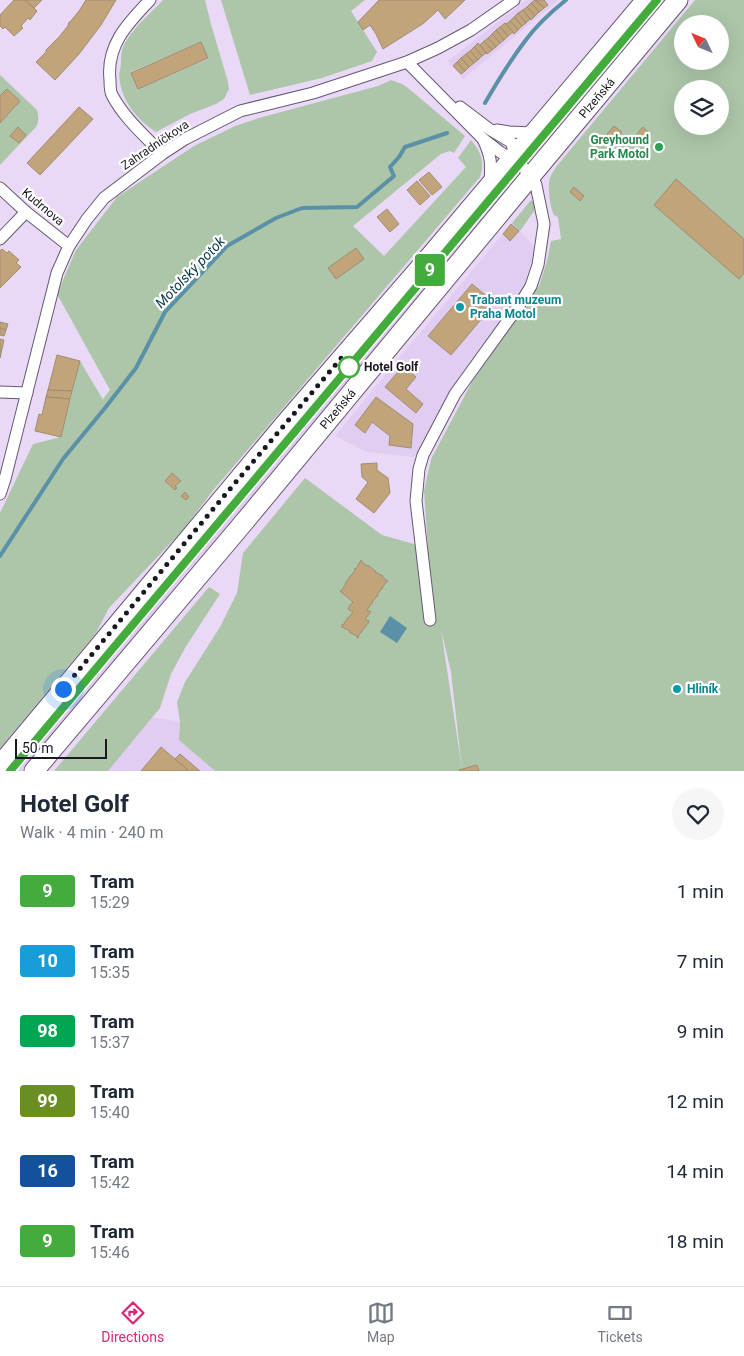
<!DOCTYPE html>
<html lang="en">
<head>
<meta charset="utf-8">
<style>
	:root { --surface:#fff; --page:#f6f6f7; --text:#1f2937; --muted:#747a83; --line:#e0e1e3; --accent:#db2777 }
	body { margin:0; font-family:Roboto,sans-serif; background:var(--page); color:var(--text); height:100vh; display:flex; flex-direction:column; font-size:19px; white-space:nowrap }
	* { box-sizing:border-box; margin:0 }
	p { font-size:16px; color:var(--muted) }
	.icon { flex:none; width:28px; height:28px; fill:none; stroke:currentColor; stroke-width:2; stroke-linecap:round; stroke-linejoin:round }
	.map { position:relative; height:771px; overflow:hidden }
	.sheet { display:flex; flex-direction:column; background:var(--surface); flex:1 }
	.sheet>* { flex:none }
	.badge { padding:0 10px; border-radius:4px; font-size:18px; line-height:32px }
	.needle { width:32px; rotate:313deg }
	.buttons { position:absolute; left:674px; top:15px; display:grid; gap:10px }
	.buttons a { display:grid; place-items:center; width:55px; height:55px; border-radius:50%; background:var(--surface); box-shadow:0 5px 20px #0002; font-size:25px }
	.scale { position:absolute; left:15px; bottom:12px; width:92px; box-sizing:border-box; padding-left:5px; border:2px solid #1b1620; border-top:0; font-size:14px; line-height:18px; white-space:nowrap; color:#1b1620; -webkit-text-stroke:4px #fff; paint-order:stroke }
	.you { position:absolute; width:25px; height:25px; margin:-12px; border:4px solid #fff; border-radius:50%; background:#1a73e8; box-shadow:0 0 0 8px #1a73e833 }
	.map>.badge { position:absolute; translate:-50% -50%; box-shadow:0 0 0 2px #fff }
	.round { display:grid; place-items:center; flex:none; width:52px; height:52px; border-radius:26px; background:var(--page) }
	.headline { display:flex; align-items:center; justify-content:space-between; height:85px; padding:0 20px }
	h1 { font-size:24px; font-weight:700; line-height:38px }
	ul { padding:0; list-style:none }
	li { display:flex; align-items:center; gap:15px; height:70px; padding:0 20px }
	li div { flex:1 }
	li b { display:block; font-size:19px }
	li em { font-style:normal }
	li .badge { min-width:55px; font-weight:700; text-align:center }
	.tab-bar { display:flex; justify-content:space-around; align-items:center; height:70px; border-top:1px solid var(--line); background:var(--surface); font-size:14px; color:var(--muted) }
	.tab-bar a { display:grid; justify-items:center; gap:2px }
	.tab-bar .current { color:var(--accent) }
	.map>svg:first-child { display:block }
</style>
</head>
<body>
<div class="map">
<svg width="744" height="771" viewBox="0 0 744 771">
	<rect width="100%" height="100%" fill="#e9d9f6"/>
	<!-- built -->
	<g fill="#e1cdf1">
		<path d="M 526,0 L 559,0 L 463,79 L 448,61 Z"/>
		<path d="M 653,0 L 669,0 L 537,154 L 530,148 Z"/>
		<path d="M 510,172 L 517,179 L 130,646 L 23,771 L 5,771 L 217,518 Z"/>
		<path d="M 512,223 L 535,247 L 526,280 L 506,313 L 468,364 L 451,391 L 415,457 L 367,452 L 335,436 L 404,352 Z"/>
		<path d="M 152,717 L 180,722 L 179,740 L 215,771 L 108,771 Z"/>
	</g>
	<!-- green -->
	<g fill="#adc6aa" fill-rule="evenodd">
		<path d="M 163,0 L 205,0 L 211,24 L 228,82 L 229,89 L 224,99 L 216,104 L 190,114 L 156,132 C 136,119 120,99 119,74 C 122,67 120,58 122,50 C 128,32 150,14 163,0 ZM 201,42 L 208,59 L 138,89 L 131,72 Z"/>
		<path d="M 221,0 L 365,0 L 351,11 L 377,52 L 372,61 L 322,78 L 250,95 Z"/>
		<path d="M 695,0 L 744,0 L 744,771 L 215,771 L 179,740 L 180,722 L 177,702 L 185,682 L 220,627 L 237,593 L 243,553 L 305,478 L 382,535 L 428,548 L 424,491 L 431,459 L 472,382 L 539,286 L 547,261 L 551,241 L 561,239 L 558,217 L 554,215 C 550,208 547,186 550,178 C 551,174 554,171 556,167 ZM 682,24 L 720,24 L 720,61 L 682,61 ZM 682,89 L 720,89 L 720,126 L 682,126 ZM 441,630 L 451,672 L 462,769 Z"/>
		<path d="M 0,75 L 37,110 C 39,117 39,121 36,127 L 0,165 L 0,123 L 20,101 L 7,89 L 0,96 ZM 18,127 L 26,135 L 19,143 L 11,136 Z"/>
		<path d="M 391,80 L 402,84 L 408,88 L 465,136 L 454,153 L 450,151 L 441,154 L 353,226 L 384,256 L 466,167 L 458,158 L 471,140 C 481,152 485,162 480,177 L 215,488 L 183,530 L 109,608 L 96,633 L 0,748 L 0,513 L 33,444 L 61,437 L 80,361 L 102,398 L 102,400 L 110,390 L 57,294 L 76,250 L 117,197 L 194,146 L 235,126 L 259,118 L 378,86 ZM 172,473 L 181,481 L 175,486 L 177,488 L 175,490 L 165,481 Z"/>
		<path d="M 531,200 L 534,203 L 534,211 L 520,231 L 512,223 Z"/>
		<path d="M 209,587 L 220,594 L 185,648 L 171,674 L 160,708 L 108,771 L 54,771 Z"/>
	</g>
	<!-- water -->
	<path fill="#5a91a6" d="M 390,616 L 407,628 L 397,643 L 380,632 Z"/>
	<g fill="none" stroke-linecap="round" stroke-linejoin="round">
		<!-- stream -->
		<g stroke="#5a91a6" stroke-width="4">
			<path d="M 485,103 C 497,82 510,61 525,41 C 536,26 551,12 566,0"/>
			<path d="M 0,556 L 63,459 L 105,408 L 136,368 L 165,312 L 227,246 L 276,218 L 302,208 L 357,207 L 394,176 L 390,167 L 399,157 L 405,147 L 447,133"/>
		</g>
	</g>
	<!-- building -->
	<g fill="#c2a47a" stroke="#9f8c72">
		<path d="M 14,0 L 25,0 L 37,11 L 30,20 L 28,18 L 21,26 L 23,28 L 14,36 L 5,27 L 3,29 L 0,26 L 0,15 Z"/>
		<path d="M 25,0 L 42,0 L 34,8 Z"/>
		<path d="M 86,0 L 116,0 L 101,25 L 79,54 L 55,80 L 36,62 L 46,52 L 46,50 L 59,37 L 68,26 L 69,22 L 70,22 L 79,11 Z"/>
		<path d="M 379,0 L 465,0 L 445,19 L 438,10 L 424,23 L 383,49 L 376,34 L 370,25 L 363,30 L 358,22 Z"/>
		<path d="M 535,0 L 544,8 L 539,12 L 531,3 Z"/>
		<path d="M 536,0 L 544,0 L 548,5 L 544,8 Z"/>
		<path d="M 531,3 L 539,12 L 535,16 L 527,7 Z"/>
		<path d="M 527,7 L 535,16 L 531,20 L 523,10 Z"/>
		<path d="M 523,10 L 530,19 L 526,23 L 518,13 Z"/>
		<path d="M 518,13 L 526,23 L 522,26 L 514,17 Z"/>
		<path d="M 514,17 L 522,26 L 518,30 L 510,21 Z"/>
		<path d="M 510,21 L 518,30 L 514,34 L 506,24 Z"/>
		<path d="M 505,23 L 513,32 L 508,36 L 500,27 Z"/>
		<path d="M 500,27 L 508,36 L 504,40 L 496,30 Z"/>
		<path d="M 496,30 L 504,40 L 500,43 L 492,34 Z"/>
		<path d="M 492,34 L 500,43 L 496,47 L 488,38 Z"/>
		<path d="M 488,38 L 496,47 L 492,50 L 484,41 Z"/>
		<path d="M 484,41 L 492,50 L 487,54 L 480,45 Z"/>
		<path d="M 201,42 L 208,58 L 138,89 L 131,73 Z"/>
		<path d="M 478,43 L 486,53 L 482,56 L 474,47 Z"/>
		<path d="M 474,47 L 482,56 L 478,60 L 470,51 Z"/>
		<path d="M 470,51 L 478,60 L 474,63 L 466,54 Z"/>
		<path d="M 466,54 L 474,63 L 469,67 L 461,58 Z"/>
		<path d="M 461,58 L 469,67 L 465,71 L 457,62 Z"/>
		<path d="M 457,62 L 465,71 L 461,74 L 453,66 Z"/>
		<path d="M 7,89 L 20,101 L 0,123 L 0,96 Z"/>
		<path d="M 79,107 L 93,119 L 40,175 L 27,163 Z"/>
		<path d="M 614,126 L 622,132 L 614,141 L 607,134 Z"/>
		<path d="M 18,127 L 26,135 L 19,143 L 10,136 Z"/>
		<path d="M 643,127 L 651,135 L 644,143 L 635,136 Z"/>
		<path d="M 429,172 L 442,187 L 432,195 L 419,180 Z"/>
		<path d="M 676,179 L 744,239 L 744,273 L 739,279 L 654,205 Z"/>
		<path d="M 417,181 L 430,196 L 420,205 L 407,190 Z"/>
		<path d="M 574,187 L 584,196 L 580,201 L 570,192 Z"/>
		<path d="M 387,209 L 399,224 L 390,232 L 377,217 Z"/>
		<path d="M 511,224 L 519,231 L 510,241 L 503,234 Z"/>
		<path d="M 356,248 L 364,259 L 336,279 L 328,268 Z"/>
		<path d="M 2,249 L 7,253 L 9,251 L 19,260 L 16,263 L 21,267 L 0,288 L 0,251 Z"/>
		<path d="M 472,284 L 495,303 L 451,355 L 428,336 Z"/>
		<path d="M 0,322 L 8,324 L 6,330 L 0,328 Z"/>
		<path d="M 0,328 L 6,330 L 4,336 L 0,335 Z"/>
		<path d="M 0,339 L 4,340 L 0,358 Z"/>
		<path d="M 57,355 L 80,361 L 72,391 L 48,390 Z"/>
		<path d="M 403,366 L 416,377 L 406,389 L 423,404 L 416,413 L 385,387 Z"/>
		<path d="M 48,390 L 72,391 L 70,399 L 46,397 Z"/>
		<path d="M 46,397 L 70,399 L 61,437 L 35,431 L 39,414 L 42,415 Z"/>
		<path d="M 376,397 L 413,424 L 411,448 L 389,445 L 390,436 L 372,422 L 365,433 L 355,425 Z"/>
		<path d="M 377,463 L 377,470 L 388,478 L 390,493 L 374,513 L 356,499 L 368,482 L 362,477 L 361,464 Z"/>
		<path d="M 172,473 L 181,481 L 175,486 L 177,488 L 175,490 L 165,481 Z"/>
		<path d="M 185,492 L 189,497 L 186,500 L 181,496 Z"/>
		<path d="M 361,560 L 362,562 L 367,566 L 368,565 L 375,571 L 376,571 L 375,572 L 383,576 L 382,577 L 388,581 L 387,581 L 382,588 L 383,588 L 382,588 L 377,595 L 378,596 L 377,596 L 372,602 L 373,603 L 372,603 L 367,610 L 371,612 L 365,619 L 368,621 L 368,620 L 369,622 L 358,636 L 359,637 L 357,638 L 357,636 L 349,632 L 350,631 L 342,627 L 342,624 L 343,625 L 347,619 L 347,618 L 348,618 L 353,612 L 349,610 L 348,608 L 353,602 L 340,591 L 341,591 L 346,584 L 345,583 L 346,583 L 350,576 L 351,576 L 355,570 L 355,568 L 356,569 Z"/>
		<path d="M 161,747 L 189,771 L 141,771 Z"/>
		<path d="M 180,754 L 200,771 L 189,771 L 175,759 Z"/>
		<path d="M 477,765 L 479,771 L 460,771 L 459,770 Z"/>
	</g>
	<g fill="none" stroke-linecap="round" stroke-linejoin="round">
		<!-- minor casing -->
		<g stroke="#655770" stroke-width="13">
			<g id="minor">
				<path d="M 150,0 C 128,23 106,45 110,80 C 110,85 110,91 112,95 C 124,118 145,136 162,154"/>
				<path d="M 407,62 L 482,138 L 500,152 L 519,164 L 532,175 L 536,185 L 544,224 L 538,265 L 531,286 L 520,304 L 455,394 L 423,455 L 419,469 L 416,501 L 430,620"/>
				<path d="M 460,107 L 489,129 L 511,142 L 517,158"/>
				<path d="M 497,130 L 509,132 L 533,133"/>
				<path d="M 483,139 C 492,158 491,164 490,184"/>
				<path d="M 0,188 L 26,212 L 69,246"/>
				<path d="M 0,239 L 26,212"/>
				<path d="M 0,392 L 27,393"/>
				<path d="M 0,494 L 5,479 L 57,273 L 69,246 L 87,219 L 104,198 L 162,154 L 185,139 L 240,111 L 313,93 L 407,62 L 438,48 L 471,30 L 514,0"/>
			</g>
		</g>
		<!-- primary casing -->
		<g stroke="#655770" stroke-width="21">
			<g id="primary">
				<path d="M 0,765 L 288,420 L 431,255 L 646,0"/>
				<path d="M 34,771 L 245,521 L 510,201 L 678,0"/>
			</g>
		</g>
		<!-- minor -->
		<use href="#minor" stroke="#fff" stroke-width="11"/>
		<!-- primary -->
		<use href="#primary" stroke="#fff" stroke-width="19"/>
		<!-- tram -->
		<path stroke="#574e5e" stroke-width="1" d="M 10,771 L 657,0"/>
	</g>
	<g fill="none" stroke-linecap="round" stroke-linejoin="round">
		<!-- line casing -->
		<g stroke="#fff" stroke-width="11">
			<path id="line" d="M 10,771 L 657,0"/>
		</g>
		<!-- line -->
		<use href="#line" stroke="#43ac3c" stroke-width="8"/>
		<!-- walk -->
		<path stroke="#1b1620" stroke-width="5" stroke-dasharray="0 9" d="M 63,689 L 224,496 L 343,356 L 349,367"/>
	</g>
	<!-- markers -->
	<circle fill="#2e9e5b" stroke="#fff" stroke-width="2" cx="659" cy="147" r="5"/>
	<g fill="#0f9aa8" stroke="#fff" stroke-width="2">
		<circle cx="460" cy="307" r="5"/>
		<circle cx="677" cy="689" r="5"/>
	</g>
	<circle fill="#fff" stroke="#43ac3c" stroke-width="2.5" cx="349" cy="367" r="10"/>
	<g text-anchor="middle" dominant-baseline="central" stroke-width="4.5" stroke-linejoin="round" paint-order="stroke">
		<!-- street labels -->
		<g font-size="12" fill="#1b1620" stroke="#fff">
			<text transform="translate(597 98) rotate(-50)">Plzeňská</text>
			<text transform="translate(155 145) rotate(-34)">Zahradníčkova</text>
			<text transform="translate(43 207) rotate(40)">Kudrnova</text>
			<text transform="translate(338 409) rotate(-50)">Plzeňská</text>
		</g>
		<!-- leisure labels -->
		<g font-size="12" font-weight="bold" fill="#27864d" stroke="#fff" text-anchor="end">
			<text x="649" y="140">Greyhound<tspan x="649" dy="14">Park Motol</tspan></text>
		</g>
		<!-- culture labels -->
		<g font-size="12" font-weight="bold" fill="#0d838f" stroke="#fff" text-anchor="start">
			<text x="470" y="300">Trabant muzeum<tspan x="470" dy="14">Praha Motol</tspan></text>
			<text x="687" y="689">Hliník</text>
		</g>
		<!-- stop labels -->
		<g font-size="12" font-weight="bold" fill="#1b1620" stroke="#fff" text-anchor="start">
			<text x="364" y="367">Hotel Golf</text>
		</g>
		<!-- water labels -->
		<g font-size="14" font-style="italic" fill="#033848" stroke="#fff">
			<text transform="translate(190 272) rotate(-46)">Motolský potok</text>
		</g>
	</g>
</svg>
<div class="buttons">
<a><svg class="needle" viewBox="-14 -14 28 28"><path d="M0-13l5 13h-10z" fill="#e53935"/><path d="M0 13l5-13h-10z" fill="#747a83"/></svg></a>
<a><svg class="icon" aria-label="layers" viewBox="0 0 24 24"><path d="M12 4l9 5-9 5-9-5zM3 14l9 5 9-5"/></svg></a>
</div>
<div class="scale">50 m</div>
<div class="you" style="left:63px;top:689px"></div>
<b class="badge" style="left:430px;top:270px;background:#43ac3c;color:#fff">9</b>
</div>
<section class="sheet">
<div class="headline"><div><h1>Hotel Golf</h1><p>Walk · 4 min · 240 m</p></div><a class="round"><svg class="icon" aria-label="heart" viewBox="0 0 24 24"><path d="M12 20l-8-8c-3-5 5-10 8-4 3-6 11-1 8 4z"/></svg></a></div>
<ul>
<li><span class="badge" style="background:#43ac3c;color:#fff">9</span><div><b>Tram</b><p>15:29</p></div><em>1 min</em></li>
<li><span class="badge" style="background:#179ed8;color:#fff">10</span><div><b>Tram</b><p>15:35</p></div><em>7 min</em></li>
<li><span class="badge" style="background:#00a651;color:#fff">98</span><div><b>Tram</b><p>15:37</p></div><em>9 min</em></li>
<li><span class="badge" style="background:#6b8e23;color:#fff">99</span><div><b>Tram</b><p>15:40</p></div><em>12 min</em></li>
<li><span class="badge" style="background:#13519c;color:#fff">16</span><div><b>Tram</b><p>15:42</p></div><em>14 min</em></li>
<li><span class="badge" style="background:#43ac3c;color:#fff">9</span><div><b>Tram</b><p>15:46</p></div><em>18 min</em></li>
</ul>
</section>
<nav class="tab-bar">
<a class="current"><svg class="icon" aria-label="directions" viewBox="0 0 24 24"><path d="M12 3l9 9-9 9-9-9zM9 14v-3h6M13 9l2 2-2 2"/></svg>Directions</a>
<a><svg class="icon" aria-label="map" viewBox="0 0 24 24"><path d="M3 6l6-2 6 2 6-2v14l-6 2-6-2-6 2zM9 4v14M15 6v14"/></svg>Map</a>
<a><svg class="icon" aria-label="tickets" viewBox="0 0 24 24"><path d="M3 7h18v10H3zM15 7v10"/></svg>Tickets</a>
</nav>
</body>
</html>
